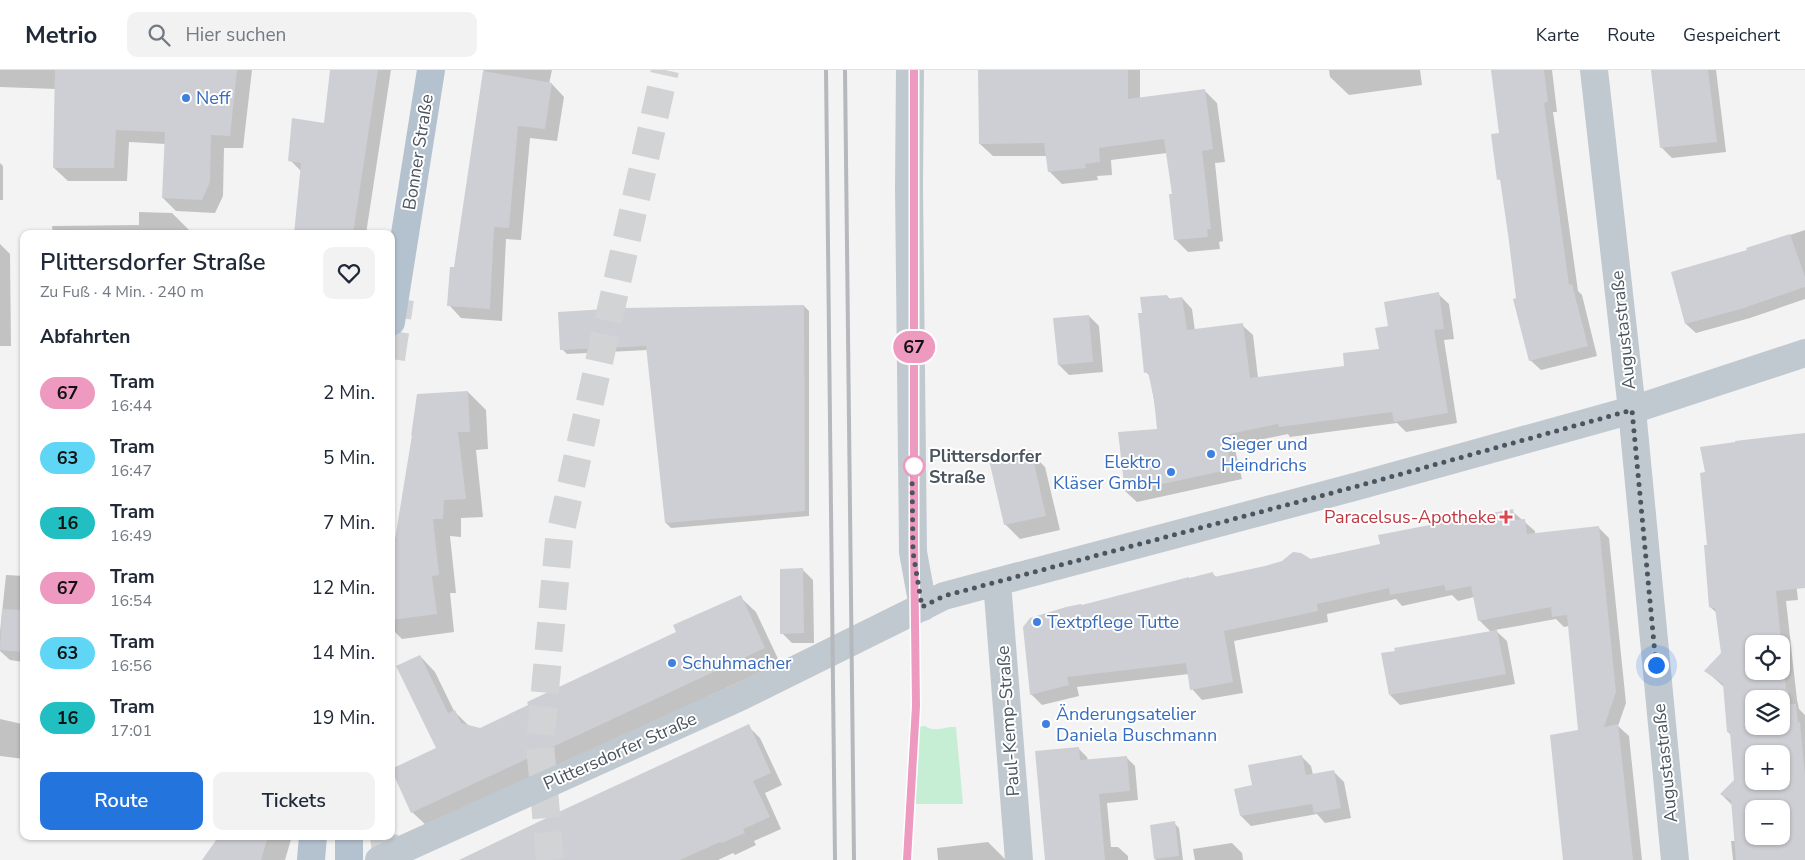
<!DOCTYPE html>
<html lang="de">
<head>
<meta charset="utf-8">
<style>
	:root { --surface:#fff; --page:#f2f2f3; --text:#1f2937; --muted:#747a83; --line:#e0e1e3; --accent:#2374dd }
	body { margin:0; font-family:"Nunito Sans",sans-serif; background:var(--page); color:var(--text); height:100vh; display:flex; flex-direction:column; font-size:19px; white-space:nowrap }
	* { box-sizing:border-box; margin:0 }
	p { font-size:16px; color:var(--muted) }
	.icon { flex:none; width:28px; height:28px; fill:none; stroke:currentColor; stroke-width:2; stroke-linecap:round; stroke-linejoin:round }
	.map { position:relative; flex:1; overflow:hidden }
	.sheet { position:absolute; left:20px; top:160px; width:375px; height:610px; display:flex; flex-direction:column; background:var(--surface); border-radius:10px; box-shadow:0 1px 4px #0004 }
	.sheet>* { flex:none }
	.badge { padding:0 10px; border-radius:16px; font-size:18px; line-height:32px }
	.tools { position:absolute; left:1745px; top:565px; display:grid; gap:10px }
	.tools a { display:grid; place-items:center; width:45px; height:45px; border-radius:10px; background:var(--surface); box-shadow:0 1px 4px #0004; font-size:25px }
	.you { position:absolute; width:25px; height:25px; margin:-12px; border:4px solid #fff; border-radius:50%; background:#1a73e8; box-shadow:0 0 0 8px #1a73e833 }
	.map>.badge { position:absolute; translate:-50% -50%; box-shadow:0 0 0 2px #fff }
	h2 { padding:0 20px; font-size:19px; line-height:45px }
	.round { display:grid; place-items:center; flex:none; width:52px; height:52px; border-radius:10px; background:var(--page) }
	.summary { display:flex; align-items:center; justify-content:space-between; height:85px; padding:0 20px }
	h1 { font-size:24px; font-weight:600; line-height:38px }
	.button { display:flex; gap:10px; margin-top:auto; padding:10px 20px }
	.button a { flex:1; height:58px; border-radius:10px; background:var(--accent); color:#fff; font-size:20px; font-weight:600; line-height:58px; text-align:center }
	.button a+a { background:var(--page); color:var(--text) }
	ul { padding:0; list-style:none }
	li { display:flex; align-items:center; gap:15px; height:65px; padding:0 20px }
	li div { flex:1 }
	li b { display:block; font-size:19px }
	li em { font-style:normal }
	li .badge { min-width:55px; font-weight:700; text-align:center }
	header { display:flex; align-items:center; gap:30px; box-sizing:border-box; height:70px; padding:0 25px; background:var(--surface); border-bottom:1px solid var(--line) }
	header strong { font-size:24px }
	nav { display:flex; gap:28px; margin-inline-start:auto; font-size:18px }
	.search { width:350px; height:45px; background:var(--page); display:flex; align-items:center; gap:12px; box-sizing:border-box; padding:0 18px; border-radius:10px; color:var(--muted); font-size:19px }
	.map>svg:first-child { display:block }
</style>
</head>
<body>
<header>
<strong>Metrio</strong>
<div class="search"><svg class="icon" aria-label="search" viewBox="0 0 24 24"><circle cx="10" cy="10" r="6"/><path d="M15 15l6 6"/></svg>Hier suchen</div>
<nav><a>Karte</a><a>Route</a><a>Gespeichert</a></nav>
</header>
<div class="map">
<svg width="1805" height="790" viewBox="0 0 1805 790">
	<rect width="100%" height="100%" fill="#f4f3f3"/>
	<!-- green -->
	<path fill="#c5eed5" d="M 925,656 C 935,663 944,656 956,657 L 963,734 L 915,734 L 914,657 Z"/>
	<!-- shadow -->
	<g fill="#0003" fill-rule="evenodd">
		<path d="M 0,0 L 252,0 L 243,78 L 224,78 L 223,126 L 215,143 L 176,141 L 163,128 L 166,74 L 129,72 L 127,111 L 68,111 L 54,98 L 56,19 L 0,17 Z"/>
		<path d="M 331,0 L 391,0 L 366,164 L 295,164 L 302,102 L 290,90 L 325,54 Z"/>
		<path d="M 483,0 L 552,0 L 549,14 L 552,14 L 564,27 L 557,71 L 530,68 L 521,170 L 506,169 L 502,251 L 461,248 L 449,235 L 485,2 Z"/>
		<path d="M 979,0 L 1140,0 L 1140,28 L 1205,21 L 1217,33 L 1225,92 L 1215,93 L 1223,171 L 1219,172 L 1220,179 L 1188,182 L 1175,169 L 1173,125 L 1167,83 L 1111,90 L 1112,105 L 1097,106 L 1098,110 L 1062,114 L 1049,101 L 1047,86 L 993,86 L 980,74 Z"/>
		<path d="M 1329,0 L 1420,0 L 1422,15 L 1349,25 L 1330,7 Z"/>
		<path d="M 1493,0 L 1552,0 L 1557,42 L 1553,42 L 1578,221 L 1582,225 L 1597,286 L 1541,300 L 1530,290 L 1517,229 L 1502,112 L 1499,109 L 1501,64 Z"/>
		<path d="M 1652,0 L 1716,0 L 1726,82 L 1672,88 L 1662,78 Z"/>
		<path d="M 0,93 L 3,96 L 3,130 L 0,130 Z"/>
		<path d="M 139,142 L 172,143 L 193,164 L 53,164 L 52,156 L 139,155 Z"/>
		<path d="M 1805,160 L 1805,229 L 1750,248 L 1696,263 L 1686,254 L 1672,203 L 1749,181 L 1748,179 Z"/>
		<path d="M 0,174 L 10,184 L 11,276 L 0,276 Z"/>
		<path d="M 1438,224 L 1449,234 L 1454,269 L 1444,270 L 1457,353 L 1406,362 L 1397,353 L 1290,367 L 1288,364 L 1234,375 L 1242,409 L 1137,432 L 1126,422 L 1120,364 L 1159,361 L 1150,306 L 1146,302 L 1143,244 L 1167,226 L 1170,229 L 1182,228 L 1192,239 L 1195,261 L 1242,255 L 1253,265 L 1258,308 L 1345,297 L 1381,280 L 1389,257 Z"/>
		<path d="M 804,236 L 809,241 L 809,446 L 671,458 L 666,453 L 648,280 L 567,284 L 562,279 Z"/>
		<path d="M 1089,246 L 1099,256 L 1103,302 L 1069,305 L 1059,295 Z"/>
		<path d="M 468,322 L 486,340 L 488,379 L 476,380 L 483,447 L 461,448 L 461,467 L 450,466 L 456,523 L 450,523 L 454,562 L 402,569 L 391,558 L 391,505 Z"/>
		<path d="M 1805,365 L 1805,489 L 1795,503 L 1798,530 L 1786,531 L 1797,630 L 1799,639 L 1805,645 L 1805,790 L 1733,790 L 1731,771 L 1736,771 L 1732,735 L 1721,724 L 1735,711 L 1731,665 L 1728,662 L 1724,617 L 1706,601 L 1722,584 L 1717,543 L 1710,537 L 1708,476 ZM 1754,574 L 1781,574 L 1781,601 L 1754,601 ZM 1754,629 L 1781,629 L 1781,656 L 1754,656 ZM 1754,684 L 1781,684 L 1781,711 L 1754,711 ZM 1754,739 L 1781,739 L 1781,766 L 1754,766 Z"/>
		<path d="M 1030,382 L 1045,397 L 1060,460 L 1020,469 L 1006,455 L 991,391 Z"/>
		<path d="M 1512,441 L 1535,461 L 1535,464 L 1598,457 L 1609,468 L 1626,633 L 1618,656 L 1629,666 L 1642,790 L 1564,790 L 1579,661 L 1569,556 L 1564,557 L 1556,549 L 1495,560 L 1507,571 L 1515,614 L 1400,635 L 1390,625 L 1491,562 L 1479,550 L 1474,527 L 1458,531 L 1452,525 L 1402,536 L 1396,529 L 1327,544 L 1328,552 L 1234,571 L 1243,623 L 1202,630 L 1192,619 L 1189,604 L 1077,617 L 1079,626 L 1042,635 L 1031,624 L 1082,537 L 1213,504 L 1217,508 L 1381,475 Z"/>
		<path d="M 803,500 L 813,510 L 814,573 L 792,573 L 782,563 Z"/>
		<path d="M 6,505 L 24,506 L 24,592 L 10,590 L 0,581 L 0,562 Z"/>
		<path d="M 740,527 L 756,542 L 780,593 L 428,757 L 412,742 L 438,679 L 420,586 L 435,602 L 454,641 L 469,656 L 480,659 L 678,563 Z"/>
		<path d="M 24,643 L 24,689 L 0,686 L 0,649 L 22,654 Z"/>
		<path d="M 748,656 L 760,668 L 782,715 L 765,723 L 781,759 L 754,771 L 756,775 L 735,785 L 733,783 L 718,790 L 462,790 Z"/>
		<path d="M 1078,678 L 1087,687 L 1088,691 L 1126,687 L 1135,696 L 1138,730 L 1107,733 L 1111,777 L 1118,777 L 1128,786 L 1128,790 L 1047,790 Z"/>
		<path d="M 1301,686 L 1311,696 L 1313,705 L 1334,702 L 1344,712 L 1351,748 L 1325,753 L 1317,744 L 1251,756 L 1241,746 L 1254,716 Z"/>
		<path d="M 1174,753 L 1179,758 L 1183,790 L 1156,790 L 1155,789 Z"/>
		<path d="M 220,766 L 292,766 L 285,790 L 203,790 Z"/>
		<path d="M 988,772 L 1006,790 L 938,790 L 937,778 Z"/>
		<path d="M 1232,773 L 1242,783 L 1243,790 L 1195,790 L 1193,779 Z"/>
	</g>
	<!-- building -->
	<g fill="#cdcfd4" fill-rule="evenodd">
		<path d="M 55,0 L 237,0 L 230,66 L 211,65 L 210,112 L 202,130 L 162,128 L 165,62 L 116,60 L 114,98 L 53,98 Z"/>
		<path d="M 330,0 L 378,0 L 353,164 L 294,164 L 301,93 L 288,91 L 292,48 L 324,53 Z"/>
		<path d="M 978,0 L 1128,0 L 1128,29 L 1205,19 L 1213,79 L 1202,81 L 1211,159 L 1207,159 L 1208,167 L 1174,170 L 1169,124 L 1172,124 L 1164,69 L 1099,78 L 1100,92 L 1085,94 L 1086,98 L 1048,102 L 1044,73 L 979,74 Z"/>
		<path d="M 1491,0 L 1544,0 L 1548,32 L 1544,33 L 1569,215 L 1572,214 L 1588,276 L 1529,291 L 1513,229 L 1516,228 L 1508,164 L 1500,109 L 1497,110 L 1491,64 L 1499,63 Z"/>
		<path d="M 1651,0 L 1708,0 L 1717,72 L 1660,78 Z"/>
		<path d="M 483,1 L 552,13 L 545,59 L 518,56 L 509,158 L 494,157 L 490,239 L 447,236 L 450,197 L 454,197 Z"/>
		<path d="M 1790,164 L 1805,207 L 1805,217 L 1741,239 L 1685,254 L 1671,202 L 1747,180 L 1746,178 Z"/>
		<path d="M 1439,222 L 1444,259 L 1434,260 L 1448,343 L 1394,352 L 1392,342 L 1279,357 L 1278,354 L 1224,365 L 1232,399 L 1125,422 L 1118,362 L 1157,359 L 1154,329 L 1148,302 L 1144,303 L 1138,243 L 1142,243 L 1140,227 L 1167,225 L 1168,229 L 1182,227 L 1187,260 L 1243,253 L 1250,308 L 1344,296 L 1343,283 L 1379,279 L 1375,258 L 1388,256 L 1384,232 Z"/>
		<path d="M 804,235 L 805,441 L 665,453 L 646,276 L 560,280 L 558,242 L 622,238 Z"/>
		<path d="M 1089,245 L 1093,292 L 1058,295 L 1053,248 Z"/>
		<path d="M 468,321 L 470,362 L 458,362 L 466,429 L 444,430 L 443,449 L 433,449 L 439,505 L 432,506 L 437,544 L 391,550 L 391,494 L 412,365 L 411,366 L 417,324 Z"/>
		<path d="M 1805,363 L 1805,518 L 1776,521 L 1786,620 L 1788,620 L 1789,634 L 1796,634 L 1798,653 L 1800,652 L 1805,706 L 1805,790 L 1736,790 L 1731,730 L 1720,724 L 1734,710 L 1730,662 L 1727,662 L 1723,614 L 1704,601 L 1721,583 L 1715,538 L 1709,537 L 1704,475 L 1707,475 L 1700,403 L 1705,402 L 1700,377 L 1735,372 L 1735,371 ZM 1754,574 L 1781,574 L 1781,601 L 1754,601 ZM 1754,629 L 1781,629 L 1781,656 L 1754,656 ZM 1754,684 L 1781,684 L 1781,711 L 1754,711 ZM 1754,739 L 1781,739 L 1781,766 L 1754,766 Z"/>
		<path d="M 1031,380 L 1046,446 L 1004,455 L 989,390 Z"/>
		<path d="M 1513,439 L 1515,450 L 1525,449 L 1527,464 L 1599,456 L 1616,622 L 1604,657 L 1618,654 L 1633,790 L 1563,790 L 1550,665 L 1578,660 L 1567,545 L 1552,547 L 1551,537 L 1478,551 L 1471,516 L 1446,521 L 1444,515 L 1390,525 L 1389,518 L 1317,534 L 1318,541 L 1224,561 L 1233,612 L 1190,620 L 1186,593 L 1067,607 L 1069,615 L 1030,625 L 1023,557 L 1030,548 L 1066,537 L 1081,534 L 1082,535 L 1189,507 L 1189,508 L 1213,502 L 1214,507 L 1265,496 L 1282,491 L 1293,482 L 1301,483 L 1311,489 L 1380,474 L 1378,465 Z"/>
		<path d="M 803,498 L 804,563 L 780,564 L 780,499 Z"/>
		<path d="M 741,525 L 765,578 L 411,743 L 391,699 L 436,678 L 396,596 L 420,585 L 448,643 L 455,640 L 461,653 L 480,658 L 528,635 L 527,632 L 676,562 L 673,555 Z"/>
		<path d="M 2,539 L 24,540 L 24,582 L 0,580 Z"/>
		<path d="M 1497,560 L 1506,604 L 1389,625 L 1381,583 L 1395,581 L 1394,578 Z"/>
		<path d="M 749,654 L 771,703 L 753,711 L 770,747 L 743,759 L 745,763 L 722,773 L 720,772 L 680,790 L 459,790 L 563,740 Z"/>
		<path d="M 1079,677 L 1080,690 L 1127,686 L 1130,721 L 1099,724 L 1105,790 L 1045,790 L 1035,681 Z"/>
		<path d="M 1302,685 L 1306,705 L 1334,700 L 1341,738 L 1314,743 L 1312,734 L 1240,746 L 1234,719 L 1252,715 L 1248,695 Z"/>
		<path d="M 1175,751 L 1179,786 L 1154,789 L 1150,755 Z"/>
		<path d="M 219,766 L 268,766 L 261,790 L 202,790 Z"/>
	</g>
	<g fill="none" stroke-linecap="round" stroke-linejoin="round">
		<!-- major-tunnel -->
		<g stroke="#d2d3d5" stroke-width="28" stroke-dasharray="28 14" stroke-linecap="butt">
			<path d="M 391,289 L 400,229"/>
			<path d="M 384,766 L 387,790"/>
			<path d="M 550,790 L 540,674 L 559,469 L 665,0"/>
		</g>
		<!-- minor -->
		<g stroke="#c1c9d0" stroke-width="28">
			<path d="M 910,0 L 909,117 L 913,482 L 923,537"/>
			<path d="M 1594,0 L 1632,340 L 1675,790"/>
			<path d="M 997,512 L 1019,790"/>
			<path d="M 379,790 L 740,627 L 944,526 L 1358,416 L 1632,340 L 1805,283"/>
		</g>
		<!-- major -->
		<g stroke="#b4c2cf" stroke-width="28">
			<path d="M 391,252 L 431,0"/>
			<path d="M 349,766 L 349,790"/>
			<path d="M 311,790 L 313,766"/>
		</g>
		<!-- rail -->
		<g stroke="#b5b8bc" stroke-width="4">
			<path d="M 826,0 L 835,790"/>
			<path d="M 845,0 L 854,790"/>
		</g>
	</g>
	<g fill="none" stroke-linecap="round" stroke-linejoin="round">
		<!-- line casing -->
		<g stroke="#fff" stroke-width="11">
			<path id="line" d="M 907,790 L 916,636 L 914,472 L 914,0"/>
		</g>
		<!-- line -->
		<use href="#line" stroke="#ee99bf" stroke-width="8"/>
		<!-- walk -->
		<path stroke="#4b555f" stroke-width="5" stroke-dasharray="0 9" d="M 914,396 L 912,405 L 913,482 L 922,537 L 944,526 L 1358,416 L 1632,340 L 1656,595"/>
	</g>
	<!-- markers -->
	<g fill="#3f7fe0" stroke="#fff" stroke-width="2">
		<circle cx="186" cy="28" r="5"/>
		<circle cx="1211" cy="384" r="5"/>
		<circle cx="1171" cy="402" r="5"/>
		<circle cx="1037" cy="552" r="5"/>
		<circle cx="672" cy="593" r="5"/>
		<circle cx="1046" cy="654" r="5"/>
	</g>
	<circle fill="#fff" stroke="#ee99bf" stroke-width="2.5" cx="914" cy="396" r="10"/>
	<path fill="#e0444e" stroke="#fff" stroke-width="2" d="M1503.5 439.5h5v5h5v5h-5v5h-5v-5h-5v-5h5z"/>
	<g text-anchor="middle" dominant-baseline="central" stroke-width="4" stroke-linejoin="round" paint-order="stroke">
		<!-- shop labels -->
		<g font-size="18" fill="#366cbe" stroke="#fff" text-anchor="start">
			<text x="196" y="28">Neff</text>
			<text x="1221" y="374">Sieger und<tspan x="1221" dy="21">Heindrichs</tspan></text>
			<text x="1161" y="392" text-anchor="end">Elektro<tspan x="1161" dy="21">Kläser GmbH</tspan></text>
			<text x="1047" y="552">Textpflege Tutte</text>
			<text x="682" y="593">Schuhmacher</text>
			<text x="1056" y="644">Änderungsatelier<tspan x="1056" dy="21">Daniela Buschmann</tspan></text>
		</g>
		<!-- street labels -->
		<g font-size="18" fill="#4b555f" stroke="#fff">
			<text transform="translate(418 82) rotate(-81)">Bonner Straße</text>
			<text transform="translate(1623 260) rotate(-96)">Augustastraße</text>
			<text transform="translate(1008 651) rotate(-94)">Paul-Kemp-Straße</text>
			<text transform="translate(620 681) rotate(-24)">Plittersdorfer Straße</text>
			<text transform="translate(1665 693) rotate(-96)">Augustastraße</text>
		</g>
		<!-- stop labels -->
		<g font-size="18" font-weight="bold" fill="#4b555f" stroke="#fff" text-anchor="start">
			<text x="929" y="386">Plittersdorfer<tspan x="929" dy="21">Straße</tspan></text>
		</g>
		<!-- health labels -->
		<g font-size="18" fill="#be3a42" stroke="#fff" text-anchor="end">
			<text x="1496" y="447">Paracelsus-Apotheke</text>
		</g>
	</g>
</svg>
<div class="tools">
<a><svg class="icon" aria-label="locate" viewBox="0 0 24 24"><circle cx="12" cy="12" r="6"/><path d="M12 2v4M12 18v4M2 12h4M18 12h4"/></svg></a>
<a><svg class="icon" aria-label="layers" viewBox="0 0 24 24"><path d="M12 4l9 5-9 5-9-5zM3 14l9 5 9-5"/></svg></a>
<a>+</a>
<a>−</a>
</div>
<div class="you" style="left:1656px;top:595px"></div>
<b class="badge" style="left:914px;top:277px;background:#ee99bf;color:#111">67</b>
<section class="sheet">
<div class="summary"><div><h1>Plittersdorfer Straße</h1><p>Zu Fuß · 4 Min. · 240 m</p></div><a class="round"><svg class="icon" aria-label="heart" viewBox="0 0 24 24"><path d="M12 20l-8-8c-3-5 5-10 8-4 3-6 11-1 8 4z"/></svg></a></div>
<h2>Abfahrten</h2>
<ul>
<li><span class="badge" style="background:#ee99bf;color:#111">67</span><div><b>Tram</b><p>16:44</p></div><em>2 Min.</em></li>
<li><span class="badge" style="background:#60d6f7;color:#111">63</span><div><b>Tram</b><p>16:47</p></div><em>5 Min.</em></li>
<li><span class="badge" style="background:#21bfc1;color:#111">16</span><div><b>Tram</b><p>16:49</p></div><em>7 Min.</em></li>
<li><span class="badge" style="background:#ee99bf;color:#111">67</span><div><b>Tram</b><p>16:54</p></div><em>12 Min.</em></li>
<li><span class="badge" style="background:#60d6f7;color:#111">63</span><div><b>Tram</b><p>16:56</p></div><em>14 Min.</em></li>
<li><span class="badge" style="background:#21bfc1;color:#111">16</span><div><b>Tram</b><p>17:01</p></div><em>19 Min.</em></li>
</ul>
<div class="button"><a>Route</a><a>Tickets</a></div>
</section>
</div>
</body>
</html>
